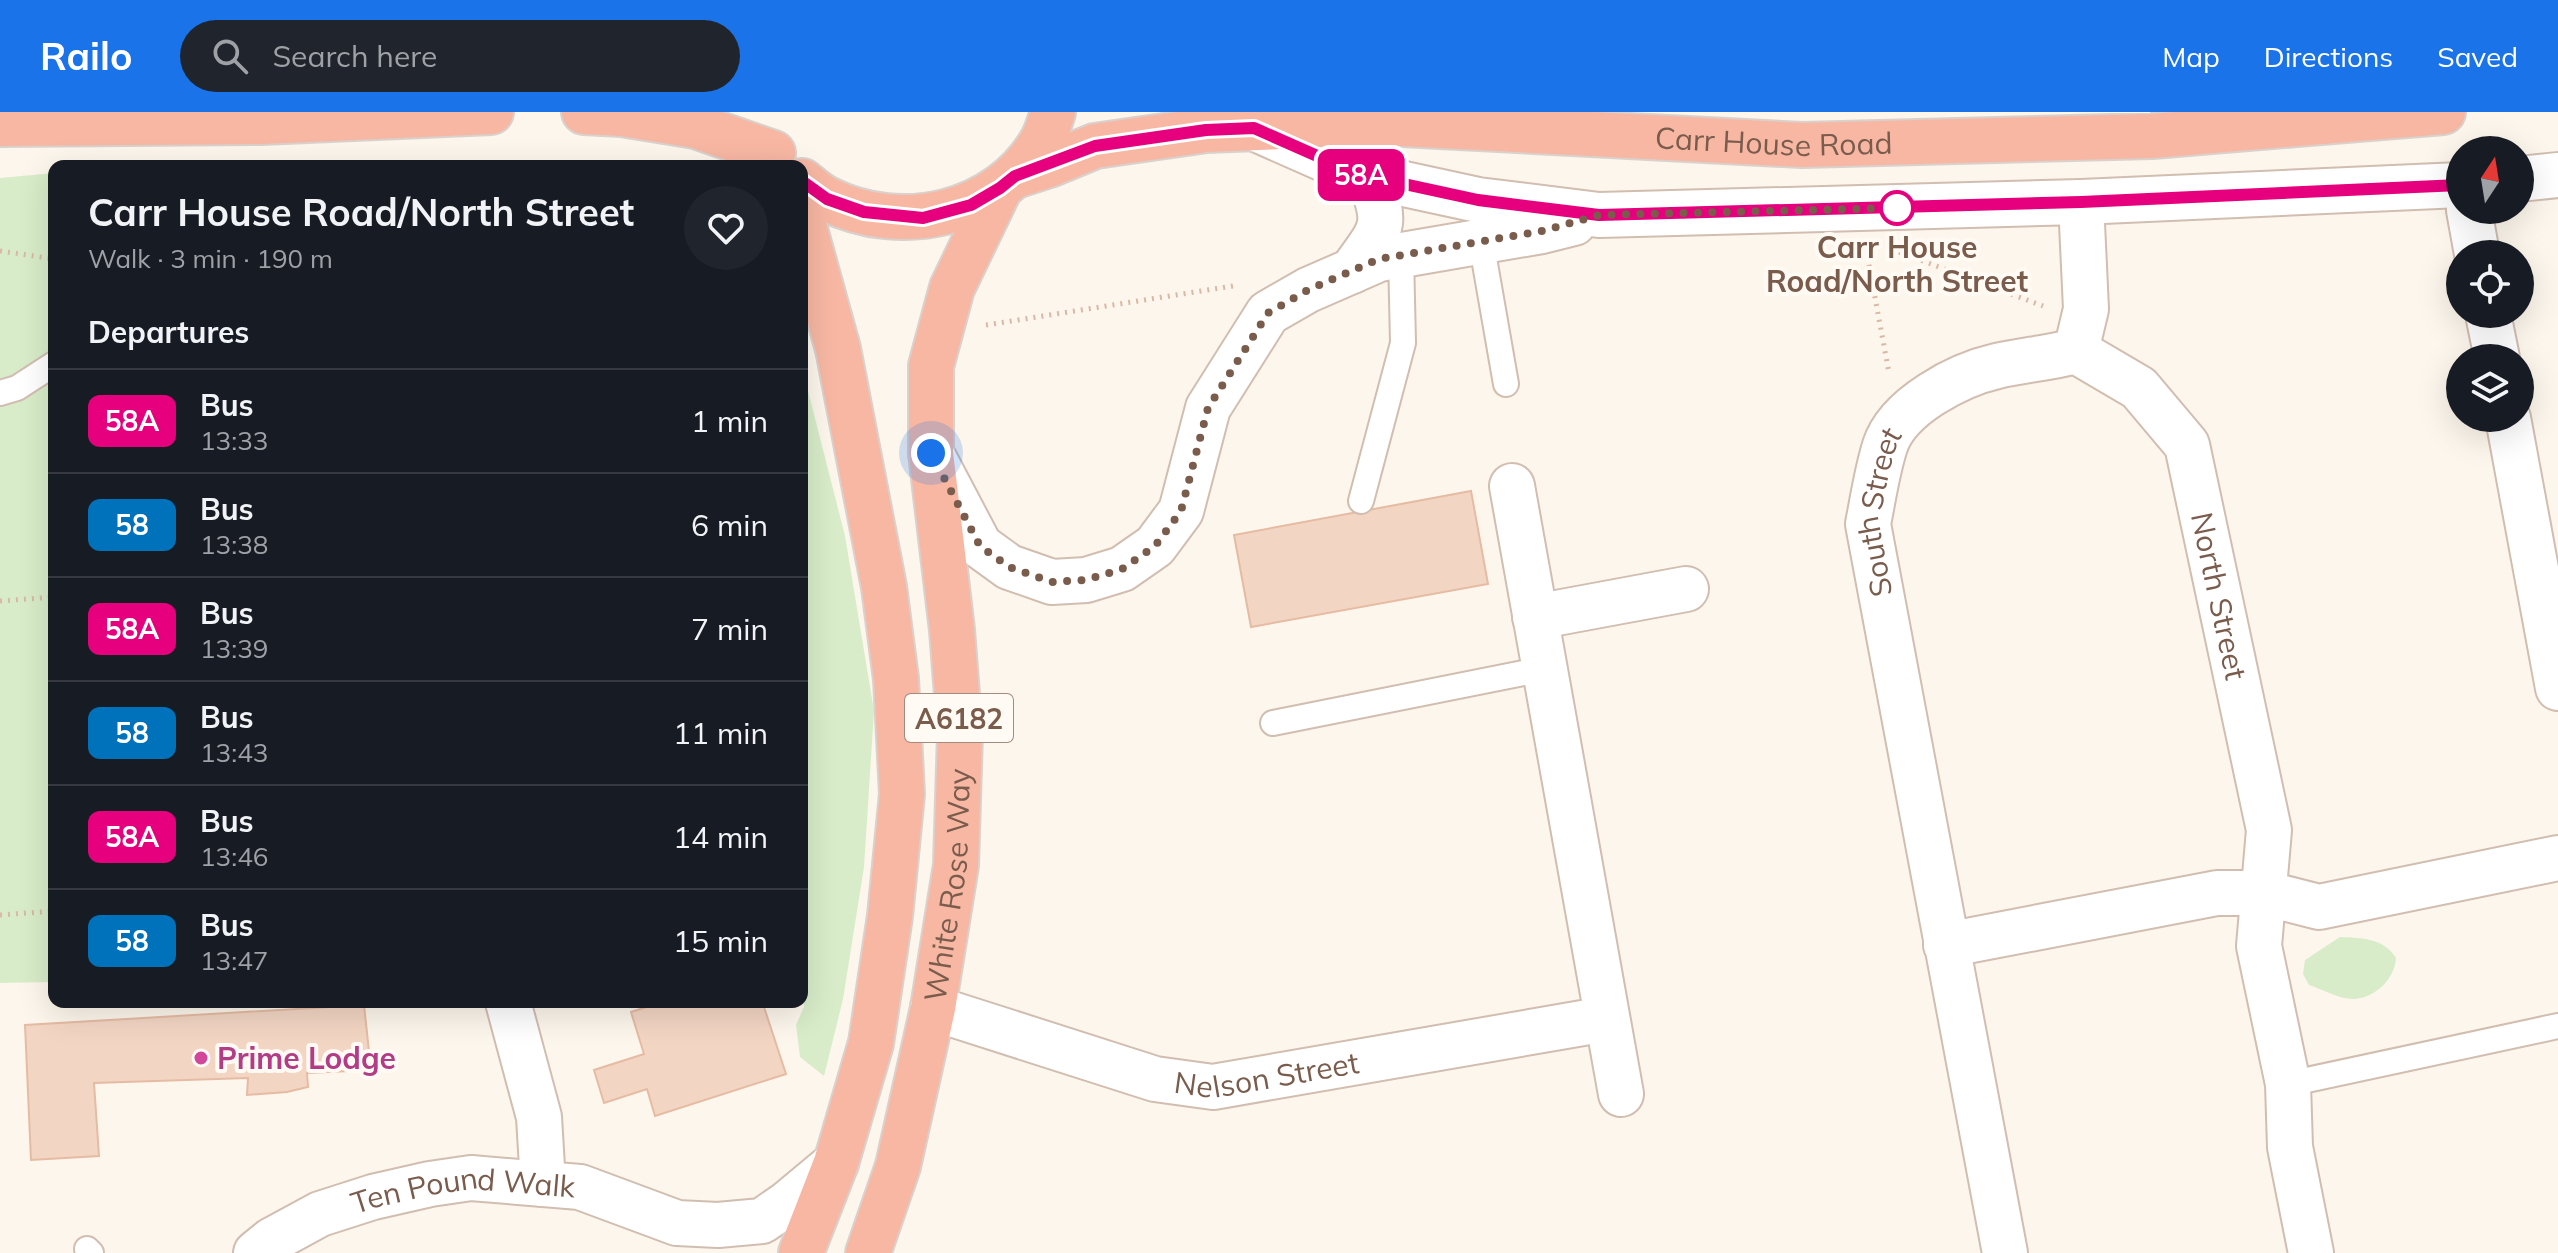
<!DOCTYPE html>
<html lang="en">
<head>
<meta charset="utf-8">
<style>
	:root { --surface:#171b24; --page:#20242c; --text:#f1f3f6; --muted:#9ea1a6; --line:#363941; --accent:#1a73e8 }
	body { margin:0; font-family:Mulish,sans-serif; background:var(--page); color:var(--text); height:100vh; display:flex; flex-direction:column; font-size:30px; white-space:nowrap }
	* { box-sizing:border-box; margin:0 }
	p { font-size:26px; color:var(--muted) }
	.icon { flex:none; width:44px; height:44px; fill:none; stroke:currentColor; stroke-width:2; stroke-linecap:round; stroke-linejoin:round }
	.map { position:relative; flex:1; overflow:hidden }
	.drawer { position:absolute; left:48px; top:48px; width:760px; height:848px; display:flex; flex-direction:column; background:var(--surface); border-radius:16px; box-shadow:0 8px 32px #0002 }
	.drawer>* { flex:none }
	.badge { padding:0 16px; border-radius:12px; font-size:28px; line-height:52px }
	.needle { width:52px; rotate:12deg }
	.fabs { position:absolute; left:2446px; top:24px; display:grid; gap:16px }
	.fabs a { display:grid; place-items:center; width:88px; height:88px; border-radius:50%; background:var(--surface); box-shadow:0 8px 32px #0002; font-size:40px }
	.you { position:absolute; width:40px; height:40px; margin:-20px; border:6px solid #fff; border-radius:50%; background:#1a73e8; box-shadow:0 0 0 12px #1a73e833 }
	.map>.badge { position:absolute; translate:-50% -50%; box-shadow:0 0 0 4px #fff }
	h2 { padding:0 40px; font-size:30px; line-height:72px }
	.round { display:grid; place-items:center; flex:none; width:84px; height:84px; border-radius:42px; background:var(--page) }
	.overview { display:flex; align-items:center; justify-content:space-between; height:136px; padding:0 40px }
	h1 { font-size:38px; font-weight:700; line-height:60px }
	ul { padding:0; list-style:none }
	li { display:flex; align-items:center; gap:24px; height:104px; padding:0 40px; border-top:2px solid var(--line) }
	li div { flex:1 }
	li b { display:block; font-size:30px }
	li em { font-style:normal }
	li .badge { min-width:88px; font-weight:700; text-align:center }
	header { display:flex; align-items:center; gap:48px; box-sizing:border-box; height:112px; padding:0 40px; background:var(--accent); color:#fff }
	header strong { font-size:38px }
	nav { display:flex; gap:44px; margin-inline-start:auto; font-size:28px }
	.search { width:560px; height:72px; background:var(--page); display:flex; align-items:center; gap:20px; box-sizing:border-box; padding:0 28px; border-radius:44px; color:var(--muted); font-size:30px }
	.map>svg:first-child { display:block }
</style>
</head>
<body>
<header>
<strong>Railo</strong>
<div class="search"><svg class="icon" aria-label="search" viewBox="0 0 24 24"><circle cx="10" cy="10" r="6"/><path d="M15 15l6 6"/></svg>Search here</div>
<nav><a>Map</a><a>Directions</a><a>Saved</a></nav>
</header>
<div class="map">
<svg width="2558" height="1141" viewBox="0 0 2558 1141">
	<rect width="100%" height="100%" fill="#fdf6ec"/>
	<!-- green -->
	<g fill="#d8ecc9">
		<path d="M 54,61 L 54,870 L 0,871 L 0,66 Z"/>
		<path d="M 802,268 L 806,271 L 845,424 L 874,599 L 864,755 L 843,887 L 824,964 L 800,945 L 796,913 L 804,895 L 802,781 L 808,779 L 802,757 Z"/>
		<path d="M 2340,825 C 2362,826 2384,826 2396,846 C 2395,867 2374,887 2353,887 C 2339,887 2322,877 2309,873 L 2303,862 L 2305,848 Z"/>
	</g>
	<!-- building -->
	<g fill="#f3d5c3" stroke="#e6bba3" stroke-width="2">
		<path d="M 1471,379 L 1488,472 L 1251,515 L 1234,423 Z"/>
		<path d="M 662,890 L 781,890 L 764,895 L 786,962 L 655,1004 L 647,977 L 604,991 L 594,958 L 644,942 L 631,900 Z"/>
		<path d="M 364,893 L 371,958 L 307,961 L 308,975 L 287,980 L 247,983 L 248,966 L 94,971 L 99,1044 L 31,1048 L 25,913 Z"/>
	</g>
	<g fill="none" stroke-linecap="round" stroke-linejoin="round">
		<!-- lane casing -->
		<g stroke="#d1beb0" stroke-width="28">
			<g id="lane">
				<path d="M 1481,129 L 1506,272"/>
				<path d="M 0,281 L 17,276 L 54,252"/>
				<path d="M 1361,389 L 1403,231 L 1401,143"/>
				<path d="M 1273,611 L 1544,557"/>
				<path d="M 2288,972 L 2558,914"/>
				<path d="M 87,1137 L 91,1141"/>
			</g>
		</g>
		<!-- street casing -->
		<g stroke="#d1beb0" stroke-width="48">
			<g id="street">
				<path d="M 1254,16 L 1358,62 L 1478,88 L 1599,103 L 2081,90 L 2460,73"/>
				<path d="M 2520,67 L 2558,63"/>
				<path d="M 2469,98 L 2477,142"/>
				<path d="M 1352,159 C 1382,116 1389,116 1369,64"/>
				<path d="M 2488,202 L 2497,246"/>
				<path id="s1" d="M 2076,239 L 2139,276 L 2187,333 L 2269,718 L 2259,834 L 2288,972 L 2290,1035 L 2311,1141"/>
				<path d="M 2076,239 L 2086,197 L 2081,90"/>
				<path d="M 2508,306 L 2558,576"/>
				<path d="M 931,341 L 980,434 L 1009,455 L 1052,470 L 1086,468 L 1122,457 L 1155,434 L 1181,399 L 1208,296 L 1268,201 L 1308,178 L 1379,147 L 1542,119 L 1574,111"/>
				<path d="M 1512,374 L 1621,982"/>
				<path d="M 1535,505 L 1686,477"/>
				<path d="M 1946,833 L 2217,781 L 2264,781 L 2319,795 L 2558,746"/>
				<path d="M 508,890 L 539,1005 L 543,1072"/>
				<path id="s2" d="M 933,896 L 1155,967 L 1213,975 L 1606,907"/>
				<path id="s3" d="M 256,1141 L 272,1128 L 320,1102 L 373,1085 L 430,1072 L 471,1066 L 580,1075 L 677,1111 L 718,1113 L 762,1109 L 788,1091 L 836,1051"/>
				<path id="s4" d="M 2005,1141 L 1868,412 C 1873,387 1877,359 1885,334 C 1898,294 1958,263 1997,254 C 2023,248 2050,246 2076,239"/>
			</g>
		</g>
		<!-- highway casing -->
		<g stroke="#dad1cd" stroke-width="48">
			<g id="highway">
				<path d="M 584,0 L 622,2 L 696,14 L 773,41"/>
				<path d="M 0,12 L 261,10 L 491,0"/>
				<path id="s5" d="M 1015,64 L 1049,53 L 1095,34 L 1206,18 L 1383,11 L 1802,33 L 2152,24 L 2443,0"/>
				<path d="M 802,69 C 810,75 818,83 827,87 C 902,125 1000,102 1042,29 C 1047,20 1050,9 1053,0"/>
				<path d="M 801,1141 L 836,1051 L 871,931 L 890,804 L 902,682 L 896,567 L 884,475 L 838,237 L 802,107"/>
				<path id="s6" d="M 868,1141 L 898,1054 L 933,896 L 956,753 L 960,622 L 952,518 L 931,341 L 931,254 L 952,176 L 1000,76"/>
			</g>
		</g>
		<!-- path -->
		<g stroke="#d9b8a5" stroke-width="5" stroke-dasharray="2 6" stroke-linecap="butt">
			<path d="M 565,54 L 579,54"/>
			<path d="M 1866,137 L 1889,261"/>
			<path d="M 0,139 L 54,147"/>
			<path d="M 1899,140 L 2043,194"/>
			<path d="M 986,213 L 1233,174"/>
			<path d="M 0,489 L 54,485"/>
			<path d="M 0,803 L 54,799"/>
		</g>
		<!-- lane -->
		<use href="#lane" stroke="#fff" stroke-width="24"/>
		<!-- street -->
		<use href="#street" stroke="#fff" stroke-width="44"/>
		<!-- highway -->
		<use href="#highway" stroke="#f7b7a3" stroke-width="44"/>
	</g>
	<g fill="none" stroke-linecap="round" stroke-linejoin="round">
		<!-- line casing -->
		<g stroke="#fff" stroke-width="18">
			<path id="line" d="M 802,69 L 827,87 L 864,100 L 923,106 L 971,93 L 1000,76 L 1015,64 L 1095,34 L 1206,18 L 1254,16 L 1358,62 L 1478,88 L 1599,103 L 2081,90 L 2460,73"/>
		</g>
		<!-- line -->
		<use href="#line" stroke="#e6007e" stroke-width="12"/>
		<!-- walk -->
		<path stroke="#7a5c4d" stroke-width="8" stroke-dasharray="0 14.4" d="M 931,341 L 980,434 L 1009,455 L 1052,470 L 1086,468 L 1122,457 L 1155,434 L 1181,399 L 1208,296 L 1268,201 L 1308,178 L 1379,147 L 1542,119 L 1599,103 L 1897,96"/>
	</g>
	<!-- markers -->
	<circle fill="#fff" stroke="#e6007e" stroke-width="4" cx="1897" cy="96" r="16"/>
	<circle fill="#d1479c" stroke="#fffaf3" stroke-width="3" cx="201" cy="946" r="8"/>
	<g text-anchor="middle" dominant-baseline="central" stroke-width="8" stroke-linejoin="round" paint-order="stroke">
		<!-- shield labels -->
		<rect fill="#fffaf3" stroke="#a28b7f" stroke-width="2" x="905" y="582" width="108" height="48" rx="6"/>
		<g font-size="28" font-weight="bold" fill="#7a5c4d">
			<text x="959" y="606">A6182</text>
		</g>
		<!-- street labels -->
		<g font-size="30" fill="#7a5c4d" stroke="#fffaf3">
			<text stroke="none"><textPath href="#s5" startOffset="766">Carr House Road</textPath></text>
			<text stroke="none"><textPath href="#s4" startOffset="754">South Street</textPath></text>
			<text stroke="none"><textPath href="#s1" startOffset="302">North Street</textPath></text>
			<text stroke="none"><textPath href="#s6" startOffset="378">White Rose Way</textPath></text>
			<text stroke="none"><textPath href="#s2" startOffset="346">Nelson Street</textPath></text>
			<text stroke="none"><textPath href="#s3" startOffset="222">Ten Pound Walk</textPath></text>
		</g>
		<!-- stop labels -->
		<g font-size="30" font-weight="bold" fill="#7a5c4d" stroke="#fffaf3">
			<text x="1897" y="135">Carr House<tspan x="1897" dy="34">Road/North Street</tspan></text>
		</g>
		<!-- hotel labels -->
		<g font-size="30" font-weight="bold" fill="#b23c85" stroke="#fffaf3" text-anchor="start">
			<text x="217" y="946">Prime Lodge</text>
		</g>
	</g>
</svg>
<div class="fabs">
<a><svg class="needle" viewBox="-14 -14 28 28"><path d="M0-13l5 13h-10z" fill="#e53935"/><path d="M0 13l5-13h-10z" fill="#9ea1a6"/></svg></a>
<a><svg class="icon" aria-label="locate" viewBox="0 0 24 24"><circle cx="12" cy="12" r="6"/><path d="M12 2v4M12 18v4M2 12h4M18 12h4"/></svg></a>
<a><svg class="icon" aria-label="layers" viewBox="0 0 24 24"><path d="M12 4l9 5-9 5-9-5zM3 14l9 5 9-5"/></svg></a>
</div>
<div class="you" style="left:931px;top:341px"></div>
<b class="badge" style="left:1361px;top:63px;background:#e6007e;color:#fff">58A</b>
<section class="drawer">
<div class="overview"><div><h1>Carr House Road/North Street</h1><p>Walk · 3 min · 190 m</p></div><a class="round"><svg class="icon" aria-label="heart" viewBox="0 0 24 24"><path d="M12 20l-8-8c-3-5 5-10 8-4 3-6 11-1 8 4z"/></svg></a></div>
<h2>Departures</h2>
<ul>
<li><span class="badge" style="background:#e6007e;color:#fff">58A</span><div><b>Bus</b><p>13:33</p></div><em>1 min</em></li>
<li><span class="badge" style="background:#0072bc;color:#fff">58</span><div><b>Bus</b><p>13:38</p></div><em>6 min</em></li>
<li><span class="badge" style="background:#e6007e;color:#fff">58A</span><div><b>Bus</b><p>13:39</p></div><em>7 min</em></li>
<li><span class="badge" style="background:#0072bc;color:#fff">58</span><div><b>Bus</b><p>13:43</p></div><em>11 min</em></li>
<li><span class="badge" style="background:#e6007e;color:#fff">58A</span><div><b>Bus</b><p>13:46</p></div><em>14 min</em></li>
<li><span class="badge" style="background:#0072bc;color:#fff">58</span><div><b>Bus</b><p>13:47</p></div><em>15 min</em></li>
</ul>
</section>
</div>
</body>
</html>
